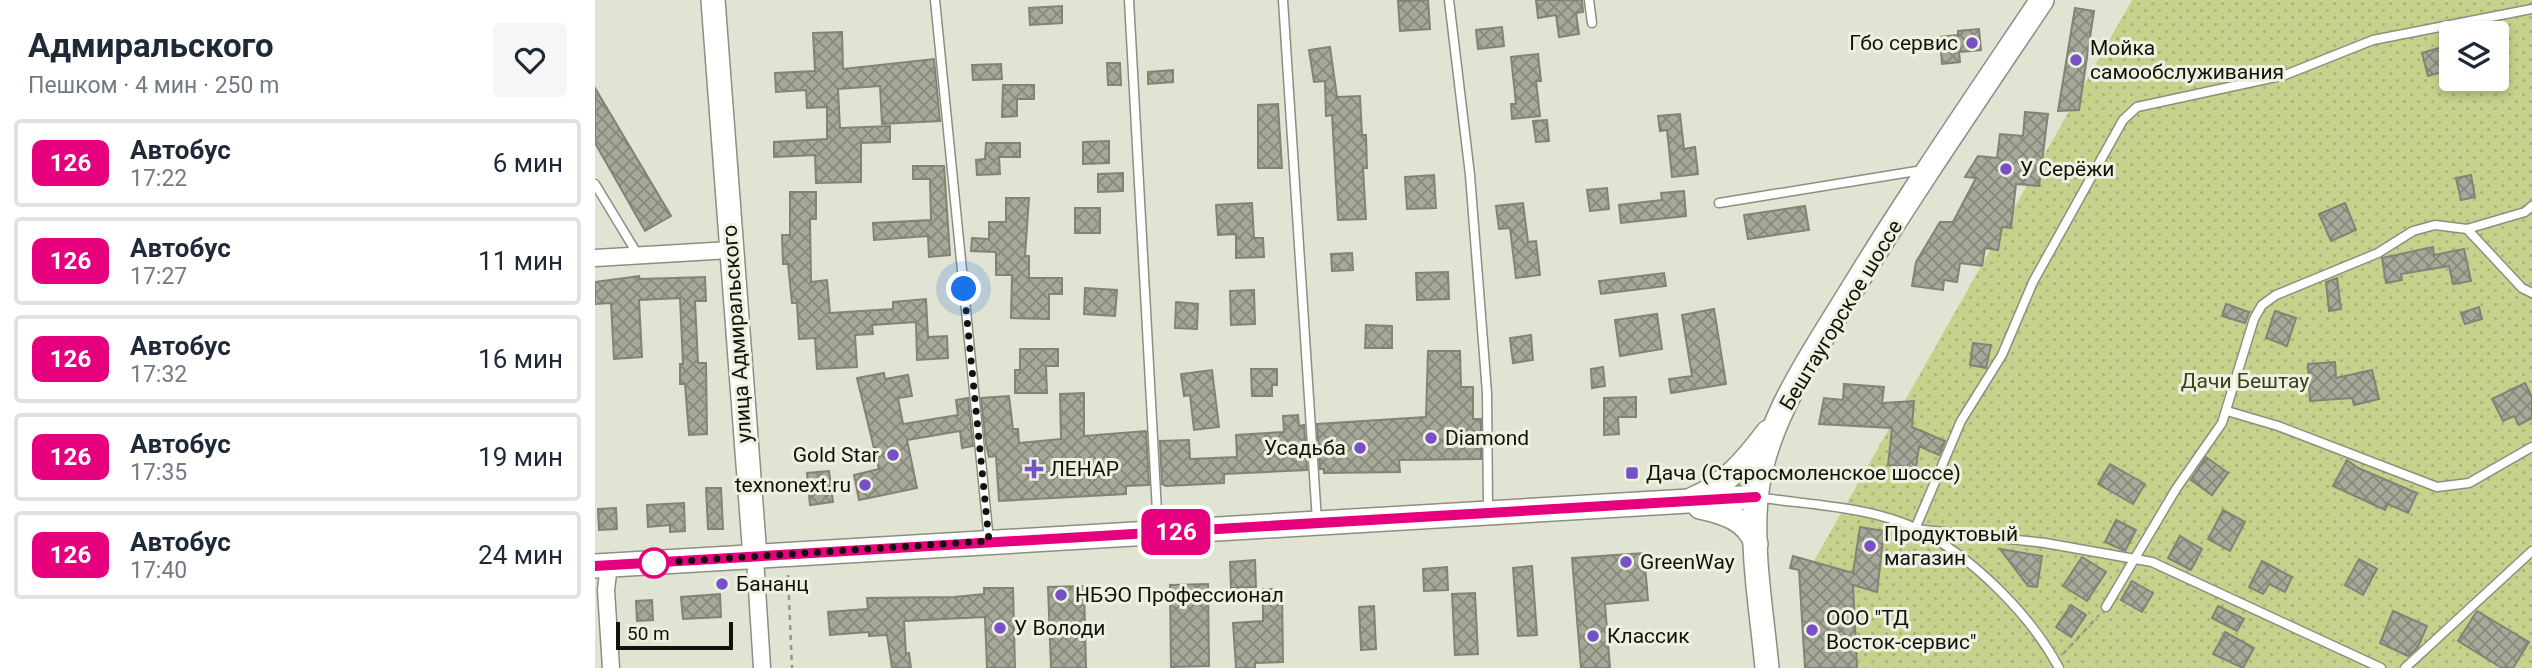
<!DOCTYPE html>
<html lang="ru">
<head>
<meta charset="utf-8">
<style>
	:root { --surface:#fff; --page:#f6f6f7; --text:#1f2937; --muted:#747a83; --line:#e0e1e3 }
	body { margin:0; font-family:Roboto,sans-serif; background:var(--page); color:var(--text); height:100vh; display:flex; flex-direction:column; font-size:26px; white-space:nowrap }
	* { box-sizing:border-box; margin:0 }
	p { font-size:23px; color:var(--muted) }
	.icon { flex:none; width:38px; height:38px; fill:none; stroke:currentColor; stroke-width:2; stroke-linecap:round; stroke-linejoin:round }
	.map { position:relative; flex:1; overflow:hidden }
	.panel { display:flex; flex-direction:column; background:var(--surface); width:595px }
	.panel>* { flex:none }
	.badge { padding:0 14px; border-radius:10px; font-size:24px; line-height:46px }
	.fabs { position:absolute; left:1844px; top:21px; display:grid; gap:14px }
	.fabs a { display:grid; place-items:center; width:70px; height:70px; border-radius:7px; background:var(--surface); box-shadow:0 4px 10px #0003; font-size:35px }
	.scale { position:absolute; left:21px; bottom:18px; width:117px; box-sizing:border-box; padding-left:7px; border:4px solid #12130d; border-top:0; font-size:19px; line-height:24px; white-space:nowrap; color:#12130d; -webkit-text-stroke:5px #eef1e0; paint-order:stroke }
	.you { position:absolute; width:35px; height:35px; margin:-18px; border:5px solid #fff; border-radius:50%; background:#1a73e8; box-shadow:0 0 0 10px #1a73e833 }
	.map>.badge { position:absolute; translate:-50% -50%; box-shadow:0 0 0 4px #fff }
	.round { display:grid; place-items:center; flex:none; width:74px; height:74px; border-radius:7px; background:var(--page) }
	.summary { display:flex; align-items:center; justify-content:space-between; height:119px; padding:0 28px }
	h1 { font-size:33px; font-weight:700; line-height:52px }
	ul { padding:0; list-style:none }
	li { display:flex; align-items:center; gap:21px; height:88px; margin:0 14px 10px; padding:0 14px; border:4px solid var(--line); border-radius:7px }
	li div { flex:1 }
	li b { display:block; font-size:26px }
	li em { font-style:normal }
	li .badge { min-width:77px; font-weight:700; text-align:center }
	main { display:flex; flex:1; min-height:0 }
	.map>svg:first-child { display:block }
</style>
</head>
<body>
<main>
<section class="panel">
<div class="summary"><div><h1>Адмиральского</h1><p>Пешком · 4 мин · 250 m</p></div><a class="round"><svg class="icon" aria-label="heart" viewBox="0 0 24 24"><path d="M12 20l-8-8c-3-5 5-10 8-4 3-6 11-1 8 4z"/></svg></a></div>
<ul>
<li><span class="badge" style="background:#e6007e;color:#fff">126</span><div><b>Автобус</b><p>17:22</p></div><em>6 мин</em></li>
<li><span class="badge" style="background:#e6007e;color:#fff">126</span><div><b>Автобус</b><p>17:27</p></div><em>11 мин</em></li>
<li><span class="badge" style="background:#e6007e;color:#fff">126</span><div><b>Автобус</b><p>17:32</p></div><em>16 мин</em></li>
<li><span class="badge" style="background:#e6007e;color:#fff">126</span><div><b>Автобус</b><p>17:35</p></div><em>19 мин</em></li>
<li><span class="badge" style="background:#e6007e;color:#fff">126</span><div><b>Автобус</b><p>17:40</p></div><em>24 мин</em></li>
</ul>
</section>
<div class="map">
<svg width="1937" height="668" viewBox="0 0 1937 668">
	<defs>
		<pattern id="grass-dots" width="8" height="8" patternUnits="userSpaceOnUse" patternTransform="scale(1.75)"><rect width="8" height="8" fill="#c7d18c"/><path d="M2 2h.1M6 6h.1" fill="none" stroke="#aab378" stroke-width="1.8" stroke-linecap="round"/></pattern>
		<pattern id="building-cross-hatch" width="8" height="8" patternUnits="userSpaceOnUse" patternTransform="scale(1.75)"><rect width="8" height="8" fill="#a6a999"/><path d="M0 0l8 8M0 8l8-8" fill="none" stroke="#86887b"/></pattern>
	</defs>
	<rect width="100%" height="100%" fill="#e1e3d3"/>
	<!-- grass -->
	<path fill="url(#grass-dots)" fill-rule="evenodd" d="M 1537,0 L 1937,0 L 1937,668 L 1217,668 L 1215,568 ZM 1857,33 L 1902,33 L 1902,79 L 1857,79 Z"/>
	<!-- building -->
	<g fill="url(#building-cross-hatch)" stroke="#818375" stroke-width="2">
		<path d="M 833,0 L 835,29 L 805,31 L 803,1 Z"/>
		<path d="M 941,0 L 987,0 L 988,12 L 981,13 L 984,34 L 964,37 L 961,15 L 943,18 Z"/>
		<path d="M 467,6 L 467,23 L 435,25 L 434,8 Z"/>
		<path d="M 1480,8 L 1499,11 L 1484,110 L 1463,111 Z"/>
		<path d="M 907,27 L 909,46 L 883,49 L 881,30 Z"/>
		<path d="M 1384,29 L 1386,50 L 1364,52 L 1365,62 L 1347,64 L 1345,37 L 1363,35 L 1363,31 Z"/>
		<path d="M 247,32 L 248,69 L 339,59 L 345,121 L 287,124 L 285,86 L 243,89 L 245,128 L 295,126 L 295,142 L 266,143 L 266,182 L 221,183 L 220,155 L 179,157 L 179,142 L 232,139 L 232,107 L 212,108 L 211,90 L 181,92 L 180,73 L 220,71 L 218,33 Z"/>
		<path d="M 735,47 L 742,97 L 765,96 L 767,135 L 771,135 L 772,168 L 768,168 L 771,219 L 743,220 L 737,115 L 731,116 L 730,81 L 719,82 L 714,50 Z"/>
		<path d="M 1847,47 L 1854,70 L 1833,76 L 1827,53 Z"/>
		<path d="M 943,54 L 946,81 L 941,81 L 945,116 L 917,119 L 916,104 L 921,104 L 916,57 Z"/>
		<path d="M 512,63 L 525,63 L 526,85 L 513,85 Z"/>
		<path d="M 406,64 L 407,79 L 378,80 L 377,65 Z"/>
		<path d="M 578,70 L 578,82 L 553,84 L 553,72 Z"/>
		<path d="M 408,85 L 439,85 L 439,99 L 422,99 L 422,116 L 407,117 Z"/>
		<path d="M 0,88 L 76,216 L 50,231 L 0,143 Z"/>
		<path d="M 683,104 L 687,168 L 663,168 L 663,105 Z"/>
		<path d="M 1430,112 L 1453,114 L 1444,186 L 1421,184 L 1416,228 L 1407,227 L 1403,250 L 1390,248 L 1387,266 L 1365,263 L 1362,282 L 1349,280 L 1348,290 L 1317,286 L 1321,262 L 1345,222 L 1358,222 L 1381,178 L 1370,177 L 1383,156 L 1402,158 L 1405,134 L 1428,136 Z"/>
		<path d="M 1085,114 L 1089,149 L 1100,147 L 1103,174 L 1077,177 L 1072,130 L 1065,131 L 1063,116 Z"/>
		<path d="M 952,120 L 954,141 L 941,142 L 938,121 Z"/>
		<path d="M 514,141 L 514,163 L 488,164 L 488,142 Z"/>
		<path d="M 391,143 L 425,143 L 425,157 L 404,157 L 405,174 L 382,175 L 381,160 L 390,159 Z"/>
		<path d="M 318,166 L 349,166 L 355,255 L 334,257 L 333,236 L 279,240 L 278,223 L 336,220 L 335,179 L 318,179 Z"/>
		<path d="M 528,173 L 528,191 L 503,192 L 503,174 Z"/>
		<path d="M 839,175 L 841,208 L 812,209 L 810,177 Z"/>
		<path d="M 1876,175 L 1880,197 L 1866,200 L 1861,178 Z"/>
		<path d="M 1012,188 L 1014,209 L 995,211 L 992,190 Z"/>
		<path d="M 1089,191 L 1091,216 L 1026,223 L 1024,205 L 1067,200 L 1066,193 Z"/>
		<path d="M 195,192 L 221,192 L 221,219 L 215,219 L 216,282 L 232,280 L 235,313 L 298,309 L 298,302 L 331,299 L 333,337 L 352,336 L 353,358 L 322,360 L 321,322 L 277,325 L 278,334 L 260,335 L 262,367 L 222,369 L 220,338 L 204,339 L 202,303 L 197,303 L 193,264 L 188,264 L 187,235 L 195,235 Z"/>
		<path d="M 411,198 L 434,198 L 430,256 L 434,256 L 434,278 L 467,278 L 467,294 L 454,294 L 454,319 L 416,318 L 417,275 L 401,275 L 401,252 L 376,251 L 377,238 L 394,239 L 394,222 L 411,222 Z"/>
		<path d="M 657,203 L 659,238 L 668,238 L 669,257 L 641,258 L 641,234 L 623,235 L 621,205 Z"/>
		<path d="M 928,203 L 933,242 L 941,241 L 945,275 L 921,278 L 915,228 L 904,229 L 901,206 Z"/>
		<path d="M 1750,203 L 1761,230 L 1736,241 L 1724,214 Z"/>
		<path d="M 1210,206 L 1214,230 L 1153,239 L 1149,215 Z"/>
		<rect x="480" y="208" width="25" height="25"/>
		<path d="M 1838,247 L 1839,255 L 1869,249 L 1876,281 L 1858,284 L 1854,266 L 1806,274 L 1807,280 L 1791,283 L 1787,258 Z"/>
		<path d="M 757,253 L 758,270 L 737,271 L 736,254 Z"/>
		<path d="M 853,272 L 854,299 L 822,300 L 821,273 Z"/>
		<path d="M 1069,273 L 1071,286 L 1006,294 L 1004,281 Z"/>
		<path d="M 44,276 L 45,279 L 110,277 L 111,301 L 100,301 L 103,363 L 111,363 L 112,434 L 94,435 L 90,384 L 85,384 L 85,364 L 88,364 L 85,298 L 44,300 L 47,357 L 19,359 L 16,303 L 0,304 L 0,282 Z"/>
		<path d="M 1742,278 L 1746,309 L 1734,311 L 1731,282 Z"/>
		<path d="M 490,288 L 522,290 L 520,316 L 489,314 Z"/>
		<path d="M 659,290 L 660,324 L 636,325 L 635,291 Z"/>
		<path d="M 581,302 L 603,304 L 602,329 L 580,328 Z"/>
		<path d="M 1631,304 L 1654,312 L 1650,323 L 1627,316 Z"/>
		<path d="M 1884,307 L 1887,319 L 1870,324 L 1866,313 Z"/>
		<path d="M 1119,309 L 1131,384 L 1076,393 L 1074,379 L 1097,376 L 1087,315 Z"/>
		<path d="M 1680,311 L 1701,318 L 1692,346 L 1671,338 Z"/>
		<path d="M 1062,314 L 1067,349 L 1025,356 L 1020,320 Z"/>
		<path d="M 771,325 L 797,326 L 797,348 L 770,348 Z"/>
		<path d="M 936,335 L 938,360 L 918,363 L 915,338 Z"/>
		<path d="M 1378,343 L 1396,345 L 1391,368 L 1375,365 Z"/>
		<path d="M 425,349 L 463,349 L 463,366 L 451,366 L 452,393 L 420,393 L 420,370 L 425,370 Z"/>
		<path d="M 833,351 L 865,351 L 866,387 L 878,387 L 878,419 L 886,419 L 886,459 L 804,460 L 805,472 L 729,473 L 729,469 L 725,469 L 722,424 L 831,417 Z"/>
		<path d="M 1740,362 L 1741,378 L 1777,370 L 1784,399 L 1759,405 L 1757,398 L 1715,401 L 1713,364 Z"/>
		<path d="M 1008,367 L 1010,386 L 997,388 L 996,369 Z"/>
		<path d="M 656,369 L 682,369 L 682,385 L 677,385 L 677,396 L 657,396 Z"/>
		<path d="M 617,370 L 624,427 L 599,430 L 595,395 L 589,396 L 586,374 Z"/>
		<path d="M 289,373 L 290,379 L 313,375 L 317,396 L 303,398 L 308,424 L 363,415 L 361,400 L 373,398 L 378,446 L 367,448 L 365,431 L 312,440 L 322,488 L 264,500 L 259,475 L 284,469 L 262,378 Z"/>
		<path d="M 1930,383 L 1937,397 L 1937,418 L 1924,425 L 1919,416 L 1908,421 L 1897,399 Z"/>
		<path d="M 1249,384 L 1289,387 L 1287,403 L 1319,401 L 1317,427 L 1350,441 L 1344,455 L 1324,446 L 1321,468 L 1293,465 L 1297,428 L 1224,424 L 1229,398 L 1248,400 Z"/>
		<path d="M 489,393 L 489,436 L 551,431 L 554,485 L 531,486 L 531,494 L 404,501 L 401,456 L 394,457 L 391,444 L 386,398 L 414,396 L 418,429 L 423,429 L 424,443 L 466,439 L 465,394 Z"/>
		<path d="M 1041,397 L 1041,417 L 1023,417 L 1024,434 L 1009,435 L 1009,398 Z"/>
		<path d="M 703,415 L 704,426 L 709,425 L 712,470 L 629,474 L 629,483 L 571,486 L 567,484 L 565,441 L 594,440 L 595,459 L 642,457 L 641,435 L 689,432 L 688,416 Z"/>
		<path d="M 1611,457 L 1633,473 L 1617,495 L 1596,480 Z"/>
		<path d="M 1752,460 L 1763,468 L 1822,493 L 1813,513 L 1793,504 L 1790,510 L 1738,486 Z"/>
		<path d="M 1515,464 L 1550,484 L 1538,504 L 1503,484 Z"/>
		<path d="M 234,471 L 238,502 L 215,505 L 212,473 Z"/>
		<path d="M 111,488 L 126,488 L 128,529 L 113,529 Z"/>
		<path d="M 89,503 L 90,531 L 75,532 L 75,525 L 53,527 L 52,505 Z"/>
		<path d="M 21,508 L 22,529 L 4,530 L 3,509 Z"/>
		<path d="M 1628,510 L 1650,522 L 1635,551 L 1613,539 Z"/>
		<path d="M 1521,520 L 1541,530 L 1530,551 L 1510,542 Z"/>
		<path d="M 1265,527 L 1289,531 L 1282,592 L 1258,585 L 1262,668 L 1210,668 L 1204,570 L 1195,568 L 1198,556 L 1258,573 Z"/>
		<path d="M 1585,536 L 1607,549 L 1596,570 L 1573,558 Z"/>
		<path d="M 1405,549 L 1447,556 L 1442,587 L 1433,586 Z"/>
		<path d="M 1049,553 L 1053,600 L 1010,604 L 1015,668 L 986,668 L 977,558 Z"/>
		<path d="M 1487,557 L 1511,572 L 1492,601 L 1468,586 Z"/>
		<path d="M 1764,559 L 1782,569 L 1768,595 L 1750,585 Z"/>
		<path d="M 660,560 L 661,587 L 636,588 L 635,562 Z"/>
		<path d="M 1667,561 L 1697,577 L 1690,592 L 1674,584 L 1668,594 L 1654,587 Z"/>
		<path d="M 937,566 L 942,635 L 923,636 L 918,568 Z"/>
		<path d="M 852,567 L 853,590 L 829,591 L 828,569 Z"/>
		<path d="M 1537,581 L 1558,593 L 1547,612 L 1526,600 Z"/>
		<path d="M 613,584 L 614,666 L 576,667 L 575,585 Z"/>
		<path d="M 489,586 L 491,668 L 456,668 L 453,587 Z"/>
		<path d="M 389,588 L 418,588 L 420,668 L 392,668 L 390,617 L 309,621 L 311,654 L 314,653 L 316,668 L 297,668 L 292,635 L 274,636 L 274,632 L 235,635 L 233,612 L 273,609 L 272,598 L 359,597 L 389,594 Z"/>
		<path d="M 668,589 L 687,589 L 688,662 L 660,663 L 660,668 L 641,668 L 638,623 L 668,621 Z"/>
		<path d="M 880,593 L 883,654 L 860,655 L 857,594 Z"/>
		<path d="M 125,594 L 126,617 L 88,619 L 86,597 Z"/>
		<path d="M 57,600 L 58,620 L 42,621 L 41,601 Z"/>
		<path d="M 1476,605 L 1491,615 L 1476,637 L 1461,627 Z"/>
		<path d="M 779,606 L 781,649 L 766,650 L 764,607 Z"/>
		<path d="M 1623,606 L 1649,619 L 1642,631 L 1617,618 Z"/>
		<path d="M 1798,611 L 1832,626 L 1823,647 L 1813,656 L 1785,643 Z"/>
		<path d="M 1882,611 L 1934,642 L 1918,668 L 1907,668 L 1863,641 Z"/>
		<path d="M 1630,632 L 1659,648 L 1648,668 L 1618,654 Z"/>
	</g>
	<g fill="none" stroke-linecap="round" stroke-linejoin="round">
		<!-- lane casing -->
		<g stroke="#8c8f80" stroke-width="11">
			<g id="lane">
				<path d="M 340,0 L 394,541"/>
				<path d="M 534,0 L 563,530"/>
				<path d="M 688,0 L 722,521"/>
				<path d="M 854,0 L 875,175 L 892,393 L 893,510"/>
				<path d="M 994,0 L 997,23"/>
				<path d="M 0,184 L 43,255"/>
				<path d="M 1124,203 L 1328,170"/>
				<path d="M 1872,229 L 1927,288 L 1937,293"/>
				<path d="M 1632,411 L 1683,426 L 1842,487 L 1874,483 L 1937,447"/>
				<path d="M 1162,497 C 1213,505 1273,506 1320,528 C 1376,555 1435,614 1464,668"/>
				<path d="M 1511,607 L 1581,489 L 1627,423 L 1659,319 L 1667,305 L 1681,295 L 1783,253 L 1818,231 L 1840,225 L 1872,229 L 1930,212 L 1937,206"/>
				<path d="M 1786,668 L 1557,562 L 1450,543 L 1320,529 L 1366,421 L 1407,355 L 1438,282 L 1528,120 L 1542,107 L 1690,75 L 1778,40 L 1937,9"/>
				<path d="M 1810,668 L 1937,551"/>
			</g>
		</g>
		<!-- street casing -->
		<g stroke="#8c8f80" stroke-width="19">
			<g id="street">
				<path d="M 0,258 L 135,250"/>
				<path d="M 160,557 L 167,668"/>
				<path d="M 14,565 L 11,590 L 16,668"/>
			</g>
		</g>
		<!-- secondary casing -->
		<g stroke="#8c8f80" stroke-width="26">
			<g id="secondary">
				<path d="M 118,0 L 160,557"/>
				<path d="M 1098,499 C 1130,486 1152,460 1173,432"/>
				<path d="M 1105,507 C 1128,512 1153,519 1161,544"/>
				<path d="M 0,566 L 1161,497"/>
				<path d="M 1172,668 C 1167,613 1156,554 1161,499 C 1168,424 1217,355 1255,293 C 1316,193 1382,97 1447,0"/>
			</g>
		</g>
		<!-- path -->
		<g stroke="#95978b" stroke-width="2.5" stroke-dasharray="5 5" stroke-linecap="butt">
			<path d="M 193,575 L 197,668"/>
			<path d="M 1468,654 L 1504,615"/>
		</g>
		<!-- lane -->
		<use href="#lane" stroke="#fff" stroke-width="8"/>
		<!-- street -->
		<use href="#street" stroke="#fff" stroke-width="16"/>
		<!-- secondary -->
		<use href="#secondary" stroke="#fff" stroke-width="23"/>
	</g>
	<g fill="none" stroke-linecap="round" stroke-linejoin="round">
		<!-- line casing -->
		<g stroke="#fff" stroke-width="16">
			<path id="line" d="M 0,566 L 1161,497"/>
		</g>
		<!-- line -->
		<use href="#line" stroke="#e6007e" stroke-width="10"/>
		<!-- walk -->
		<path stroke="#12130d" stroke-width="7" stroke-dasharray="0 12.6" d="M 59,563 L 394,541 L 369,289"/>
	</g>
	<!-- markers -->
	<g fill="#774fc8" stroke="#eef1e0" stroke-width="2.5">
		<circle cx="1377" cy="43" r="7"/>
		<circle cx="1481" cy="60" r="7"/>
		<circle cx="1411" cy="169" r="7"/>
		<circle cx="836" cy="438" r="7"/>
		<circle cx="765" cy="448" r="7"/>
		<circle cx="298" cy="455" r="7"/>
		<path d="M435.5 458.5h7v7h7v7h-7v7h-7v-7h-7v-7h7z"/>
		<rect x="1030" y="466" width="14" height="14" rx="3.5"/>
		<circle cx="270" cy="485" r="7"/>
		<circle cx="1275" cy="546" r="7"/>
		<circle cx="1031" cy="562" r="7"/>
		<circle cx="127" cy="584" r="7"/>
		<circle cx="466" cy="595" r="7"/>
		<circle cx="405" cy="628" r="7"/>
		<circle cx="1217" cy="630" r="7"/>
		<circle cx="998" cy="636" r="7"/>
	</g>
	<circle fill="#fff" stroke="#e6007e" stroke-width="3.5" cx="59" cy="563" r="14"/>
	<g text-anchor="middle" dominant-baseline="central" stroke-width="6" stroke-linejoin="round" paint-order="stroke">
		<!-- poi labels -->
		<g font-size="21" fill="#12130d" stroke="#eef1e0" text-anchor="start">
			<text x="1363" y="43" text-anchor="end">Гбо cервис</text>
			<text x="1495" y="48">Мойка<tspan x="1495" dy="24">самообслуживания</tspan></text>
			<text x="1425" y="169">У Серёжи</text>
			<text x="850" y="438">Diamond</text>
			<text x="751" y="448" text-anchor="end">Усадьба</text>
			<text x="284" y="455" text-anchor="end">Gold Star</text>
			<text x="455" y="469">ЛЕНАР</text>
			<text x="1051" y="473">Дача (Старосмоленское шоссе)</text>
			<text x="256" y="485" text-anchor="end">texnonext.ru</text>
			<text x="1289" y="534">Продуктовый<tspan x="1289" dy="24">магазин</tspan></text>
			<text x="1045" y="562">GreenWay</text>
			<text x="141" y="584">Бананц</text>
			<text x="480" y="595">НБЭО Профессионал</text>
			<text x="1231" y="618">ООО "ТД<tspan x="1231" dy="24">Восток-сервис"</tspan></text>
			<text x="419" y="628">У Володи</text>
			<text x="1012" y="636">Классик</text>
		</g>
		<!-- street labels -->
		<g font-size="21" fill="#12130d" stroke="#eef1e0">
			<text transform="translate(1246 315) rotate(-59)">Бештаугорское шоссе</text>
			<text transform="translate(142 334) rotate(-94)">улица Адмиральского</text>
		</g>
		<!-- park labels -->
		<g font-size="21" fill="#3c401b" stroke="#eef1e0">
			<text x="1650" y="381">Дачи Бештау</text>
		</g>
	</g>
</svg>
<div class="fabs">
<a><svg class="icon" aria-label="layers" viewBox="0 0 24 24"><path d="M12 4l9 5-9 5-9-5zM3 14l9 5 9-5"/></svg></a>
</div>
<div class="scale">50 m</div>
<div class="you" style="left:369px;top:289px"></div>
<b class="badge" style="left:581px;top:532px;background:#e6007e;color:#fff">126</b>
</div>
</main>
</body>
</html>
